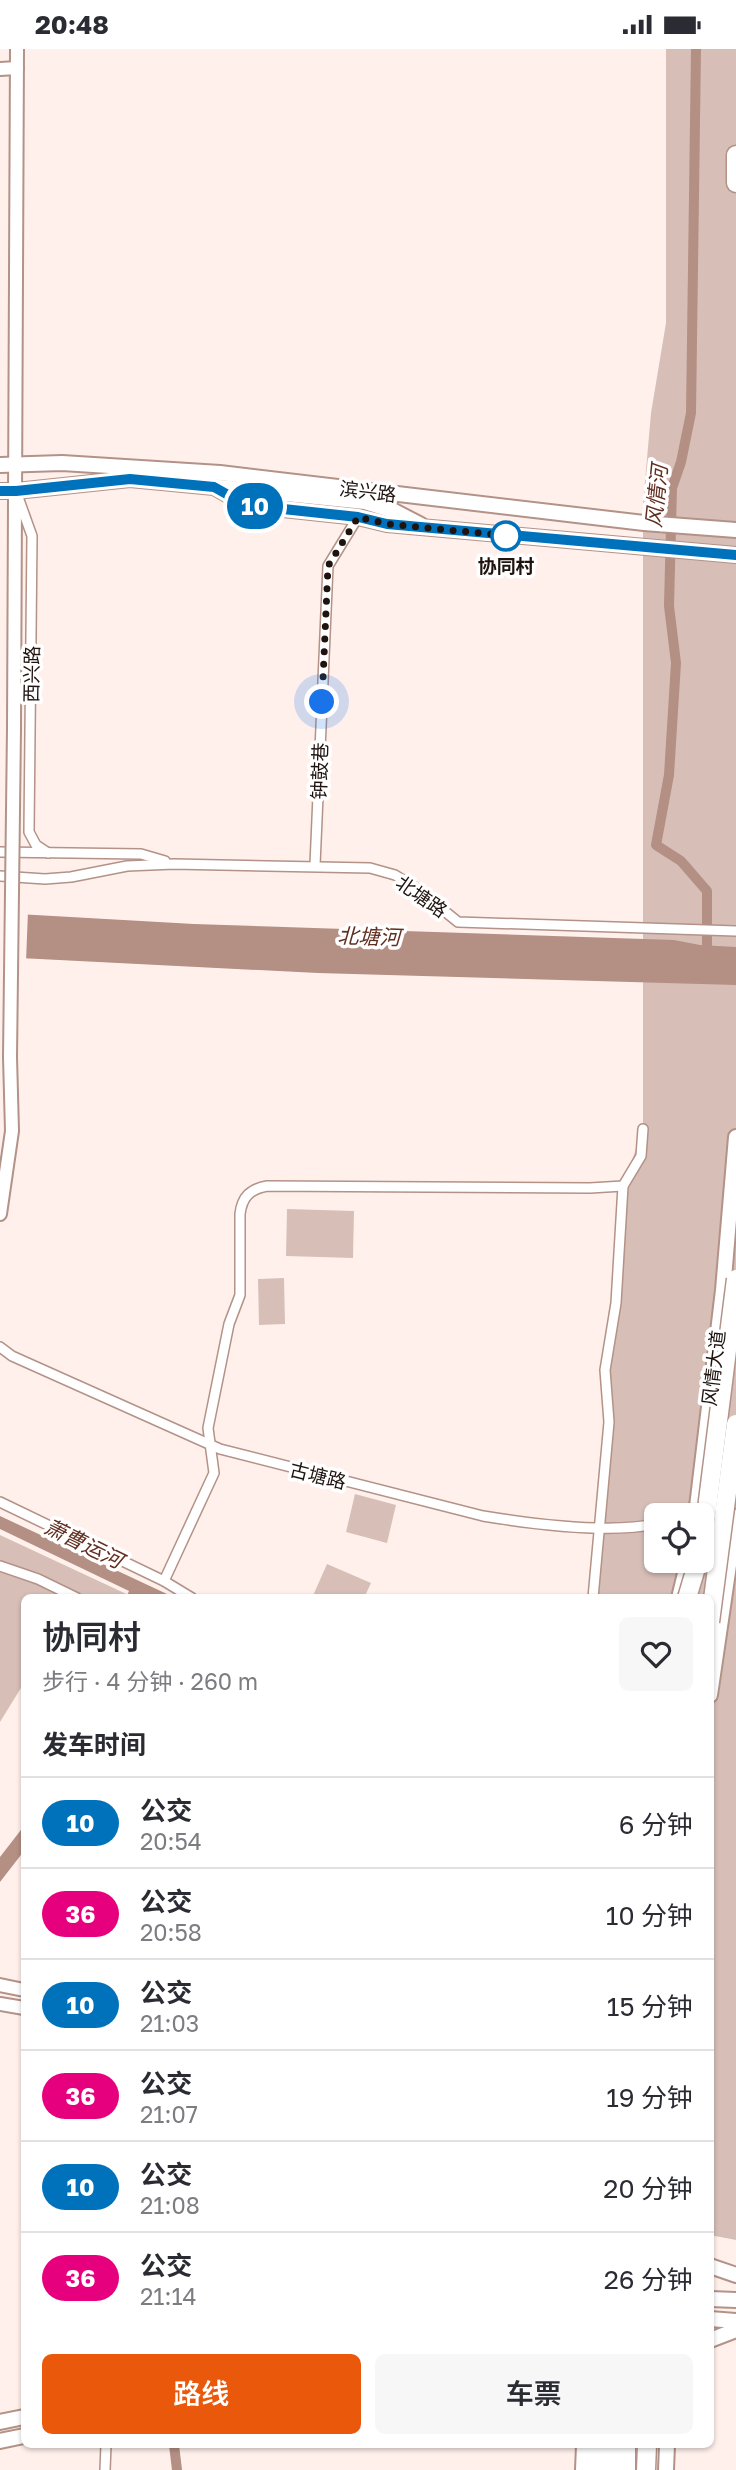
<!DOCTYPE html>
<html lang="zh">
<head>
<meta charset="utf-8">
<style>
	:root { --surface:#fff; --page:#f7f7f7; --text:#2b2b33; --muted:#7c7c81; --line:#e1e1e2; --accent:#ea580c }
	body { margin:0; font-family:"Golos Text","Noto Sans SC",sans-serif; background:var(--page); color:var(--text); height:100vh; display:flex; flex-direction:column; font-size:26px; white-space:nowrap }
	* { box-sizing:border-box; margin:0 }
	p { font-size:23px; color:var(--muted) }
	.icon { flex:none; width:38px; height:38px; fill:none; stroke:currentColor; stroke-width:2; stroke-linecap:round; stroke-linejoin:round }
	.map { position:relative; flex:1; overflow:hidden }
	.panel { position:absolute; left:21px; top:1545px; width:693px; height:854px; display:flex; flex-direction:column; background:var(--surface); border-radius:10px; box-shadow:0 2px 5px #0004 }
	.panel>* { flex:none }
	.badge { padding:0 14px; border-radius:23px; font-size:24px; line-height:46px }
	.fabs { position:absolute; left:644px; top:1454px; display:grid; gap:14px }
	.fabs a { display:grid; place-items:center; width:70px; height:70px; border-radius:10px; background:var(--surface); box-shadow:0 2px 5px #0004; font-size:35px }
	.you { position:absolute; width:35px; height:35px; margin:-18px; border:5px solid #fff; border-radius:50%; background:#1a73e8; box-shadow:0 0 0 10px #1a73e833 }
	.map>.badge { position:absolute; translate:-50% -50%; box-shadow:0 0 0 4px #fff }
	h2 { padding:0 21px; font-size:26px; line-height:63px }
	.round { display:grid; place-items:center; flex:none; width:74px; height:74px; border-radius:10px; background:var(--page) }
	.headline { display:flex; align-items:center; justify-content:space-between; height:119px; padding:0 21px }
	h1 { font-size:33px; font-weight:600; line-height:52px }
	.cta { display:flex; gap:14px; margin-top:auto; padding:14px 21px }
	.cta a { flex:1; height:80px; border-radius:10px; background:var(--accent); color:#fff; font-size:28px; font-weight:600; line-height:80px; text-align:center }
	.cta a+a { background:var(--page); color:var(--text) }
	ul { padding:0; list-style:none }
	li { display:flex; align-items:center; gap:21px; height:91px; padding:0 21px; border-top:2px solid var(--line) }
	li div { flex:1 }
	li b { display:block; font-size:26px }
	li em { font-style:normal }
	li .badge { min-width:77px; font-weight:700; text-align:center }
	.status { display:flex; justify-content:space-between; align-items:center; height:49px; padding:0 35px; background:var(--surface); direction:ltr }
	.status svg { height:19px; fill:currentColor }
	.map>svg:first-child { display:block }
</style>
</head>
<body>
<div class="status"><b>20:48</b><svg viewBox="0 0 49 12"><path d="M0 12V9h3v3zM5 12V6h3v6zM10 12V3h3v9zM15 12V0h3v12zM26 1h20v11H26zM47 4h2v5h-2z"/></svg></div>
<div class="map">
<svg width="736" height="2421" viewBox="0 0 736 2421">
	<rect width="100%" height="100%" fill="#fff0ec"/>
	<!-- green -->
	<g fill="#d7bfb8" fill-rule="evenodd">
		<path d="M 666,0 L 736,0 L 736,2191 L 710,2186 L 710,1549 L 593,1549 L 609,1373 L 605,1321 L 623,1137 L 643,1080 L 643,455 L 651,364 L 666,274 ZM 656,1466 L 702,1466 L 702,1512 L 656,1512 Z"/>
		<path d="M 287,1160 L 354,1162 L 353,1209 L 286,1207 Z"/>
		<path d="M 284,1229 L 285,1275 L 259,1276 L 258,1230 Z"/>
		<path d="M 355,1445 L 396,1456 L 387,1494 L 346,1483 Z"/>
		<path d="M 0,1486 L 135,1549 L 24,1549 L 24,1634 L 0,1673 Z"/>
		<path d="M 327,1515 L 371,1534 L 364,1549 L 312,1549 Z"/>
	</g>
	<!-- water -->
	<g fill="#b48f84">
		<path d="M 0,864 L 194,875 L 674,891 L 700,896 L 736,898 L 736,936 L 318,924 L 0,908 Z"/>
		<path d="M 0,1467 L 167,1545 L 173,1549 L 126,1549 L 129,1542 L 0,1480 Z"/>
		<path d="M 24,1777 L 24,1802 L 0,1833 L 0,1808 Z"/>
	</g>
	<!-- pier -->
	<path fill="#fff0ec" d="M 0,861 L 28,862 L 26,913 L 0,912 Z"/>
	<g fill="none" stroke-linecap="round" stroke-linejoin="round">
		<!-- canal -->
		<g stroke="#b48f84" stroke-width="10">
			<path d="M 696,0 L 691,364 L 681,413 L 672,439 L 669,557 L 676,614 L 669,726 L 656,796 L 681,812 L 707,842 L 707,910"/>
			<path d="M 174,2396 L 177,2421"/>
		</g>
		<!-- street casing -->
		<g stroke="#b39288" stroke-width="12">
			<g id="street">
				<path d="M 18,448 L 32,487 L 29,783 L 36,796 L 48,804"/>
				<path d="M 0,803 L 141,805 L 165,812"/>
				<path d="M 315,816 L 328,517 L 358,468"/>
				<path d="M 0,827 L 45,830 L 71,828 L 127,817 L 174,815 L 370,819 L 395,826 L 416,839 L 458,873 L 736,882"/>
				<path d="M 0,1298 L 12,1307 L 220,1400 L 483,1467 C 532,1475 608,1485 656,1475"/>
				<path d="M 0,1453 L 164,1532 L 192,1549"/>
				<path d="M 0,1517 L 38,1530 L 77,1549"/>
				<path d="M 164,1532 L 214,1424 L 208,1379 L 229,1275 L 240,1246 L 240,1165 C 242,1148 250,1140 267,1137 L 590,1139 L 623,1137 L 641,1107 L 643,1080"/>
				<path d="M 593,1549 L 609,1373 L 605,1321 L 616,1254 L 623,1137"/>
				<path d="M 105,2421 L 106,2396"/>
			</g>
		</g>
		<!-- secondary casing -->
		<g stroke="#b39288" stroke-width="16">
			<g id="secondary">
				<path d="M 0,20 L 17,19"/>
				<path d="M 14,679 L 17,0"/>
				<path d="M 0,1165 L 12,1082 L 10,1008"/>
				<path d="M 678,1549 L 687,1512"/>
				<path d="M 0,1936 L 24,1941"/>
				<path d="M 0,1955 L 24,1959"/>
			</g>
		</g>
		<!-- primary casing -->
		<g stroke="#b39288" stroke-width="18">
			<g id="primary">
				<path d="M 0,416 L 62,414 L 220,424 L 644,474 L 736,481"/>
				<path d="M 219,438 L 365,453 L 394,462 L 421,476"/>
				<path d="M 0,442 L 16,442 L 130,430 L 214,438 L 246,456 L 358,468 L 387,475 L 736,506"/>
				<path d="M 696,1466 L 723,1241 L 736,1088"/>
				<path d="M 710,1646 L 736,1468"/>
				<path d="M 710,2217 L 736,2226"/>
				<path d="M 710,2250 L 736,2251"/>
				<path d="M 710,2270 L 736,2272"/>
				<path d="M 710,2291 L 736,2281"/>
				<path d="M 0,2373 L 24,2368"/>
				<path d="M 0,2392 L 24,2387"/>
				<path d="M 583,2421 L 584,2396"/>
				<path d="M 666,2421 L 667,2396"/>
			</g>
		</g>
		<!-- highway casing -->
		<g stroke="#b39288" stroke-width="21">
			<g id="highway">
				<path d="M 736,106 L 736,134"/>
				<path d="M 595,2421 L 596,2396"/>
				<path d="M 608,2421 L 609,2396"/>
				<path d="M 626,2421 L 626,2396"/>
				<path d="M 646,2421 L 647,2396"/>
			</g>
		</g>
		<!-- street -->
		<use href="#street" stroke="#fff" stroke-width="9"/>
		<!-- secondary -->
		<use href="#secondary" stroke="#fff" stroke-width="12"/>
		<!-- primary -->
		<use href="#primary" stroke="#fff" stroke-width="14"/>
		<!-- highway -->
		<use href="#highway" stroke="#fff" stroke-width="18"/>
		<!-- secondary-bridge casing -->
		<g stroke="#b39288" stroke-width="16" stroke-linecap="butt">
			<path id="secondary-bridge" d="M 10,1008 L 14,679"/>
		</g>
		<!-- highway-bridge casing -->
		<g stroke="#b39288" stroke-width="21" stroke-linecap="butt">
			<g id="highway-bridge">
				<path d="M 702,1499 L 736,1230"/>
				<path d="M 687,1549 L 698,1512"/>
				<path d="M 710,1573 L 736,1375"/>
			</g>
		</g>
		<!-- secondary-bridge -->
		<use href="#secondary-bridge" stroke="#fff" stroke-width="12"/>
		<!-- highway-bridge -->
		<use href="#highway-bridge" stroke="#fff" stroke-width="18"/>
	</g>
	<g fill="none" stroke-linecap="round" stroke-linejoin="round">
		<!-- line casing -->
		<g stroke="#fff" stroke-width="16">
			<path id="line" d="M 0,442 L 16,442 L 130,430 L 214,438 L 246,456 L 358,468 L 387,475 L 736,506"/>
		</g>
		<!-- line -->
		<use href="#line" stroke="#0072bc" stroke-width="10"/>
		<!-- walk -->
		<path stroke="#1e130f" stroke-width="7" stroke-dasharray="0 12.6" d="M 322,653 L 328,517 L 358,468 L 387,475 L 511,487 L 506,487"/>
	</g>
	<!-- markers -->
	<circle fill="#fff" stroke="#0072bc" stroke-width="3.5" cx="506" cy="487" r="14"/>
	<g text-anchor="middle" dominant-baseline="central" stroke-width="7" stroke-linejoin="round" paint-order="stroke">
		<!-- street labels -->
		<g font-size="19" fill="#1e130f" stroke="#fff">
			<text transform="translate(368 442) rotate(7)">滨兴路</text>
			<text transform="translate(31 625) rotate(-89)">西兴路</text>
			<text transform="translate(319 722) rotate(-88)">钟鼓巷</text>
			<text transform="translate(422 847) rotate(35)">北塘路</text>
			<text transform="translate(713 1319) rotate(-83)">风情大道</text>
			<text transform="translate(318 1426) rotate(14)">古塘路</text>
		</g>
		<!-- stop labels -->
		<g font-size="19" font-weight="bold" fill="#1e130f" stroke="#fff">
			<text x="506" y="516">协同村</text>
		</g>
		<!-- water labels -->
		<g font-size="21" font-style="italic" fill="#612e1f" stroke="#fff">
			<text transform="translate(656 447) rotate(-84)">风情河</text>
			<text transform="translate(369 887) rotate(2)">北塘河</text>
			<text transform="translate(84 1494) rotate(26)">萧曹运河</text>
		</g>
	</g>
</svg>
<div class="fabs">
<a><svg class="icon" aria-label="locate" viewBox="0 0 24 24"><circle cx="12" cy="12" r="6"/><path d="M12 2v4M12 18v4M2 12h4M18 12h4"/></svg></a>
</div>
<div class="you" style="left:322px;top:653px"></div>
<b class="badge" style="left:255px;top:457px;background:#0072bc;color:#fff">10</b>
<section class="panel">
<div class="headline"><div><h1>协同村</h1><p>步行 · 4 分钟 · 260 m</p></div><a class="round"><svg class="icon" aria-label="heart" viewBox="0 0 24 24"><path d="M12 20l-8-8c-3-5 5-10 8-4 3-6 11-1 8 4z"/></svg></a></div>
<h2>发车时间</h2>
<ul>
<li><span class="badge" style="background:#0072bc;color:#fff">10</span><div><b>公交</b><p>20:54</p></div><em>6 分钟</em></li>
<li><span class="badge" style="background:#e6007e;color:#fff">36</span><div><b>公交</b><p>20:58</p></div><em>10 分钟</em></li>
<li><span class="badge" style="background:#0072bc;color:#fff">10</span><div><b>公交</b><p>21:03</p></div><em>15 分钟</em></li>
<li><span class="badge" style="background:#e6007e;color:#fff">36</span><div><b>公交</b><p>21:07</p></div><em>19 分钟</em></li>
<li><span class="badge" style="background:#0072bc;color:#fff">10</span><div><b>公交</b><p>21:08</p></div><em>20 分钟</em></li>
<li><span class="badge" style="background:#e6007e;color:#fff">36</span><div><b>公交</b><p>21:14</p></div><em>26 分钟</em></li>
</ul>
<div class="cta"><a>路线</a><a>车票</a></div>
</section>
</div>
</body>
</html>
